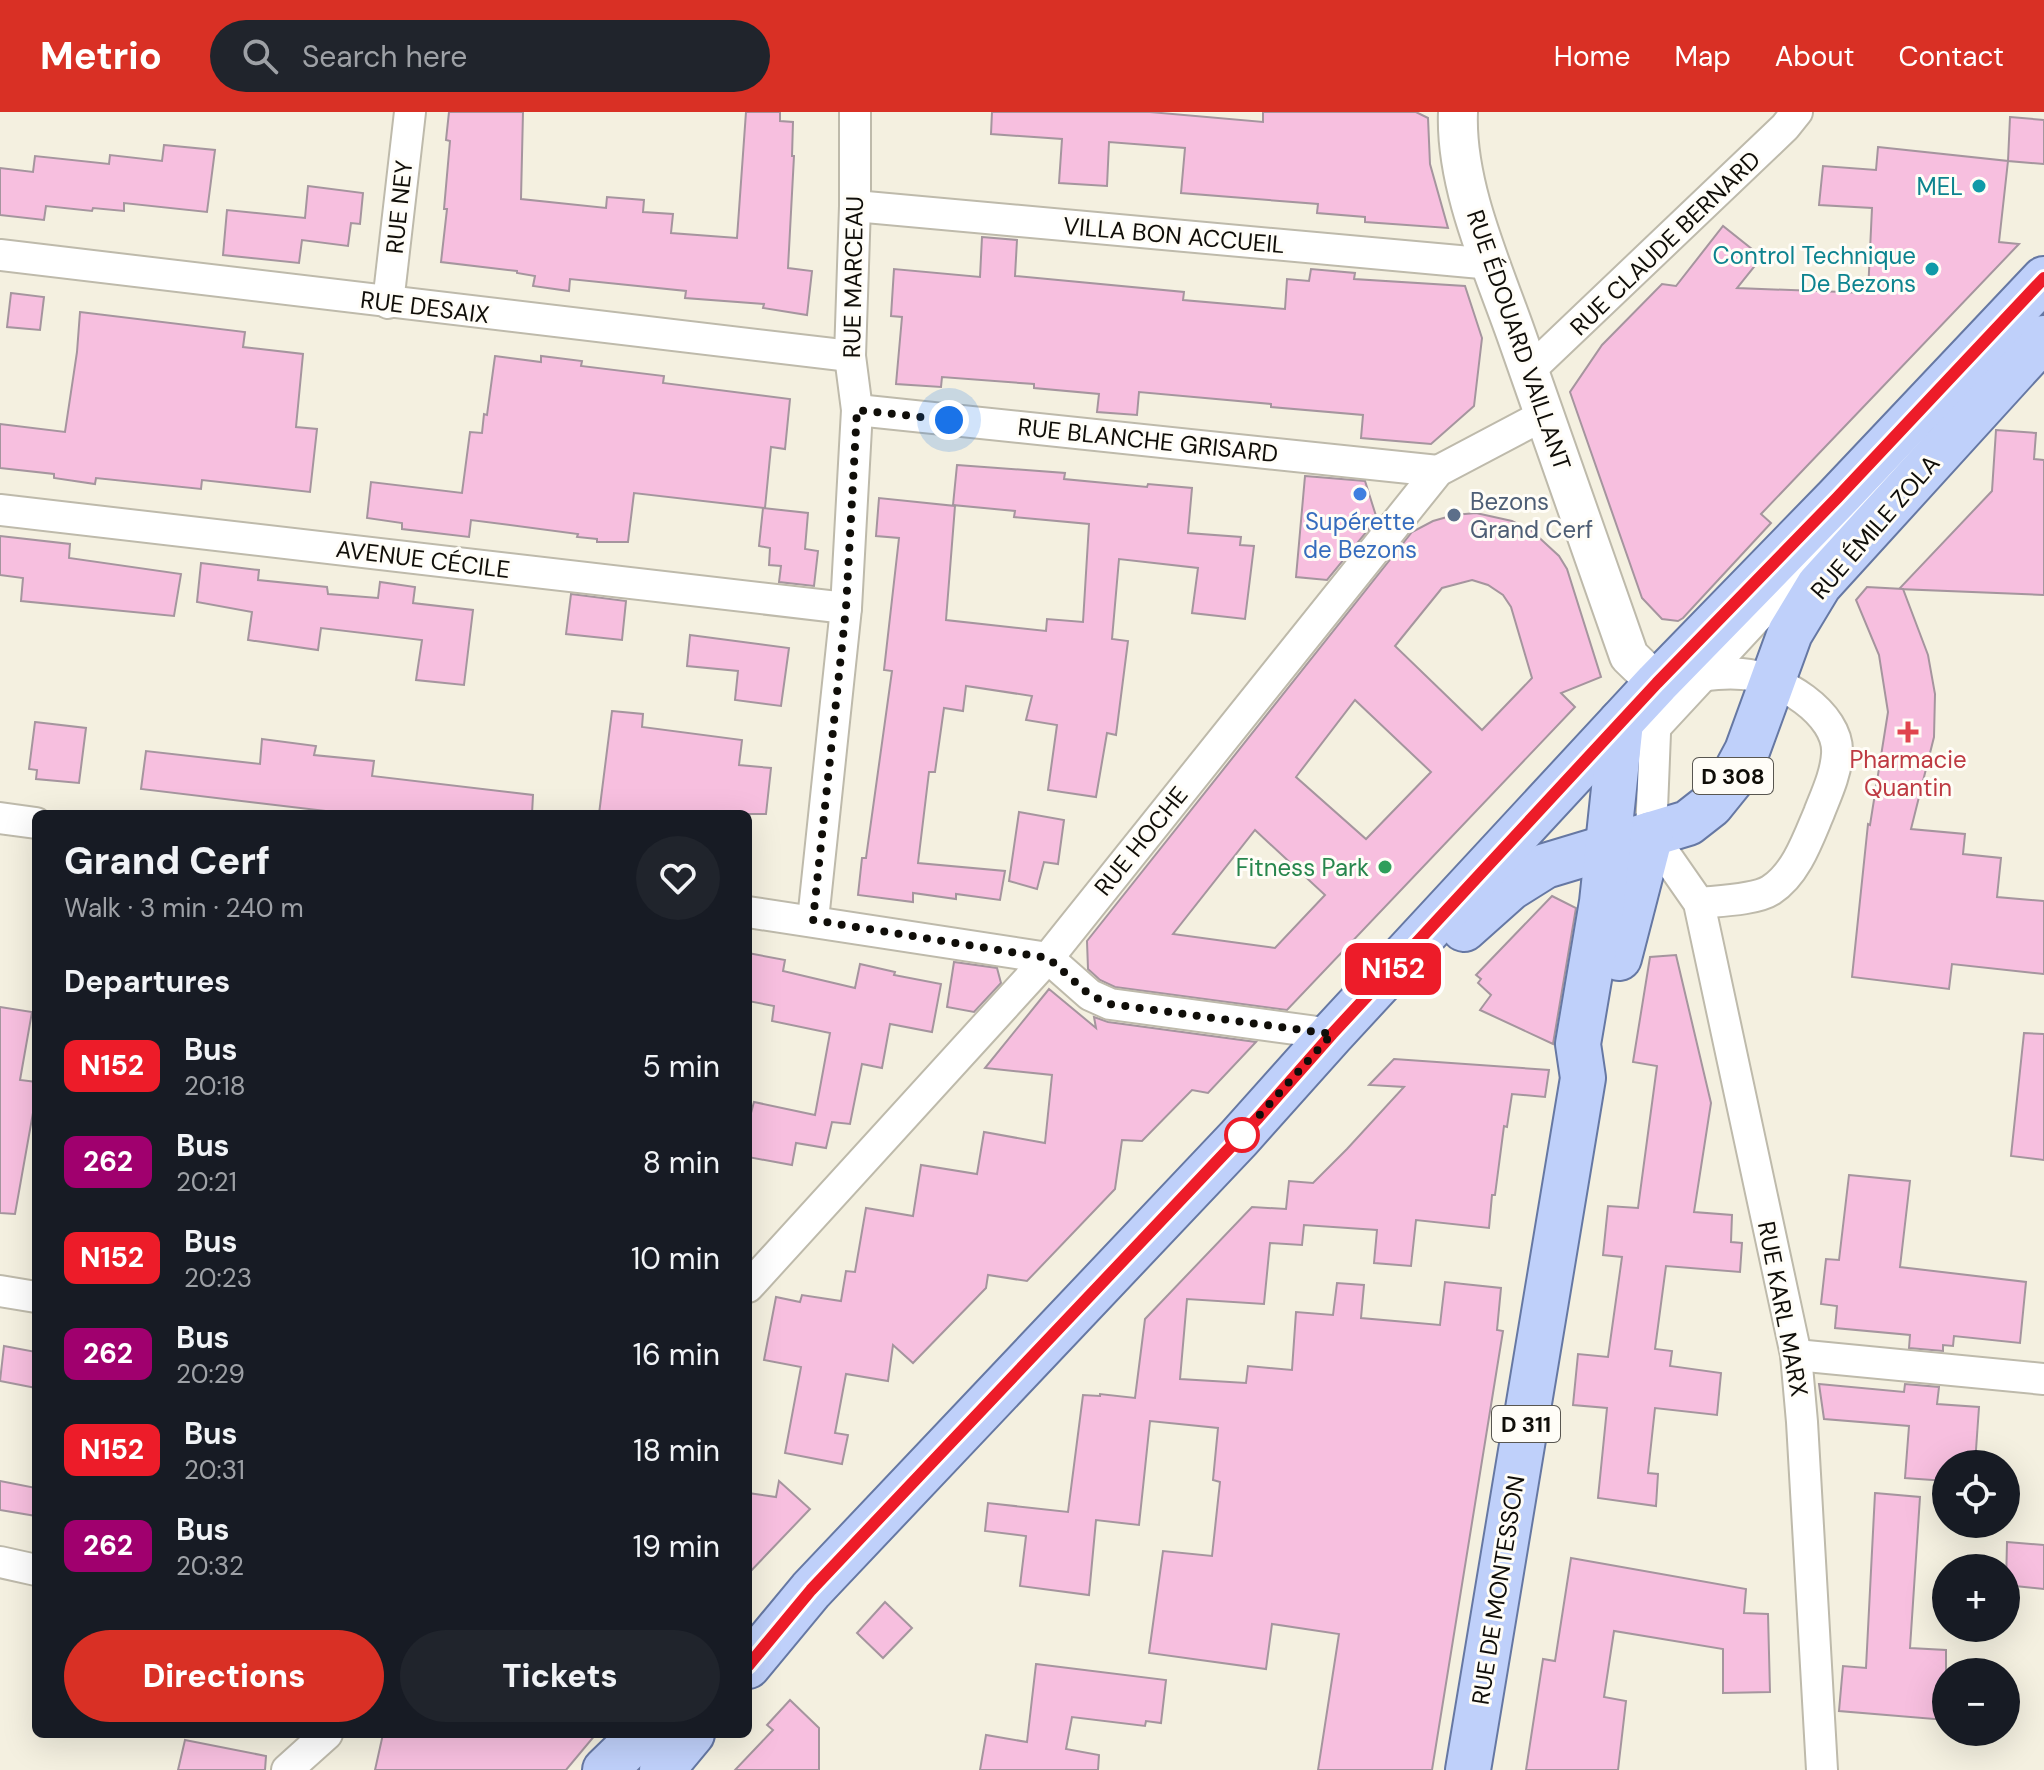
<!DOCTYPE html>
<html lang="en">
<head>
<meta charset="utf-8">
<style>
	:root { --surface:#171b24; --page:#20242c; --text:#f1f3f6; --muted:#9ea1a6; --accent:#d93025 }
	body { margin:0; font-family:"DM Sans",sans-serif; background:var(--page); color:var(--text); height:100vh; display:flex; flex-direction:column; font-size:30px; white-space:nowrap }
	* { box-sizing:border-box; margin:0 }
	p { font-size:26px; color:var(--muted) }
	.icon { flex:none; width:44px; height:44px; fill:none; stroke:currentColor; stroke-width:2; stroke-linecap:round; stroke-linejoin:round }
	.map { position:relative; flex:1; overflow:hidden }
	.side { position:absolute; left:32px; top:698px; width:720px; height:928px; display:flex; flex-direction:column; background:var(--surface); border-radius:12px; box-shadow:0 8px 32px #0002 }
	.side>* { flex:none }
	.badge { padding:0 16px; border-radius:12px; font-size:28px; line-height:52px }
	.tools { position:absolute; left:1932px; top:1338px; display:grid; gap:16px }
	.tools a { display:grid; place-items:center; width:88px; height:88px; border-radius:50%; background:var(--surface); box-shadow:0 8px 32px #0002; font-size:40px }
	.you { position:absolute; width:40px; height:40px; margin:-20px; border:6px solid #fff; border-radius:50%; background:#1a73e8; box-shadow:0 0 0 12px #1a73e833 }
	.map>.badge { position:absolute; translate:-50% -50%; box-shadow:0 0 0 4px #fff }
	h2 { padding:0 32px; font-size:30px; line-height:72px }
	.round { display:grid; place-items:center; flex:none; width:84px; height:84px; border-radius:42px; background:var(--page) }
	.overview { display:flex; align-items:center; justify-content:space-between; height:136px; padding:0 32px }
	h1 { font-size:38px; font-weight:800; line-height:60px }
	.cta { display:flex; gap:16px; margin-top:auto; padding:16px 32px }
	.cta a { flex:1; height:92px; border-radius:48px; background:var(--accent); color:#fff; font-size:32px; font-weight:800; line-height:92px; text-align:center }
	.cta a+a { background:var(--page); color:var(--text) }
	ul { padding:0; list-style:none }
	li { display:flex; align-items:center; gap:24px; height:96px; padding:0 32px }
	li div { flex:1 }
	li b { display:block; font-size:30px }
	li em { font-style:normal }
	li .badge { min-width:88px; font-weight:700; text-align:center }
	header { display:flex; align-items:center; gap:48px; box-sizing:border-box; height:112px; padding:0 40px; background:var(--accent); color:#fff }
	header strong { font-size:38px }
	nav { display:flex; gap:44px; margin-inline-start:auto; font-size:28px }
	.search { width:560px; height:72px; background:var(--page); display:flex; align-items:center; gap:20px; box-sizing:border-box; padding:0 28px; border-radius:44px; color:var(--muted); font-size:30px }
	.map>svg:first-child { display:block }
</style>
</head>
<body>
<header>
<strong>Metrio</strong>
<div class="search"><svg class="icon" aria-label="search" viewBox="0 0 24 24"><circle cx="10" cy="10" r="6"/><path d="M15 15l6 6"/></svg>Search here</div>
<nav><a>Home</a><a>Map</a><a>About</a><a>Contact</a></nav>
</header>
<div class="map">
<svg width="2044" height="1658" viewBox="0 0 2044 1658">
	<rect width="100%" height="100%" fill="#f4f0e0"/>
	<!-- building -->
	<g fill="#f7bfdf" stroke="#a5959e" stroke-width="2" fill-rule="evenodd">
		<path d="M 449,0 L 523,0 L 521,87 L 606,96 L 607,85 L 644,88 L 643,100 L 673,102 L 671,121 L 737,126 L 746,0 L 780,0 L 780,9 L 793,10 L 792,44 L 794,44 L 788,156 L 812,159 L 807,203 L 763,196 L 764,192 L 685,186 L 686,179 L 570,167 L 569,179 L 533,174 L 535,164 L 517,161 L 517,159 L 441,150 L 447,97 L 444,97 L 450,29 L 446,28 Z"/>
		<path d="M 992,0 L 1150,0 L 1263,10 L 1263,0 L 1416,0 L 1428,6 L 1430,52 L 1448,116 L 1365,110 L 1365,105 L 1317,101 L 1318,92 L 1181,81 L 1185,36 L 1109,30 L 1107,74 L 1059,71 L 1062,27 L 991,22 Z"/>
		<path d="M 2010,5 L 2044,8 L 2044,52 L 2008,49 Z"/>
		<path d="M 164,33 L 215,38 L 207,100 L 124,91 L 124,99 L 93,96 L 92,99 L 46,94 L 44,108 L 0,103 L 0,56 L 33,60 L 35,44 L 109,52 L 110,43 L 162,49 Z"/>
		<path d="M 1878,35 L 2008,49 L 1999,130 L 2019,132 L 1761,402 L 1771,411 L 1683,506 L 1678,509 L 1662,507 L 1642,486 L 1570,280 L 1602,233 L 1662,172 L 1676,174 L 1723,114 L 1762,145 L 1737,176 L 1868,181 L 1872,96 L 1819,93 L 1823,54 L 1876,58 Z"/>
		<path d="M 308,74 L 363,81 L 360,112 L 351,111 L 348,134 L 302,128 L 299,151 L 223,143 L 227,98 L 305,106 Z"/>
		<path d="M 982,125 L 1017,128 L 1015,164 L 1184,180 L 1183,188 L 1285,197 L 1287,167 L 1309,169 L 1311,157 L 1355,161 L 1354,167 L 1465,174 L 1482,226 L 1474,294 L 1431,332 L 1361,326 L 1363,303 L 1271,295 L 1271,292 L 1139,280 L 1137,303 L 1097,300 L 1099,282 L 1034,276 L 1034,272 L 942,265 L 941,275 L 896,272 L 902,205 L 891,204 L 894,157 L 980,165 Z"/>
		<path d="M 11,181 L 44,185 L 40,218 L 7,215 Z"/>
		<path d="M 80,200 L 245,220 L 243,235 L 303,242 L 296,315 L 317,317 L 310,380 L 202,368 L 201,377 L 96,366 L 95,372 L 54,366 L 54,362 L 0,356 L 0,312 L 65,320 L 77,240 Z"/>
		<path d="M 495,244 L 541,250 L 541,244 L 582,249 L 581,254 L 664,264 L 663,271 L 790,287 L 785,337 L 771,335 L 765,396 L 634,381 L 628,430 L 597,430 L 597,427 L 577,425 L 578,422 L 471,408 L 469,425 L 402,417 L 402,411 L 367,406 L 371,370 L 462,381 L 470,320 L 482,321 L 484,302 L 487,303 Z"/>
		<path d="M 1996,318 L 2036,321 L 2034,347 L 2044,348 L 2044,483 L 1899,477 L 1992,379 Z"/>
		<path d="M 957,353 L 1065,361 L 1064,367 L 1147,375 L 1148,372 L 1192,376 L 1188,421 L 1241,425 L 1240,433 L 1254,434 L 1245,507 L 1192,501 L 1198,456 L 1119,447 L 1112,527 L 1128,529 L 1116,623 L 1107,621 L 1096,685 L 1048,678 L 1057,613 L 1026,608 L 1032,584 L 966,574 L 963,599 L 944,596 L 935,660 L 929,660 L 918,751 L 1005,759 L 1000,788 L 956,782 L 956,787 L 913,781 L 913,790 L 858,783 L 862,746 L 866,746 L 892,559 L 884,558 L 899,426 L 876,424 L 879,386 L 955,394 L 946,508 L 1046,519 L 1047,507 L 1083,510 L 1089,412 L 1014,405 L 1015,399 L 953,393 Z"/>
		<path d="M 1305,364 L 1365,369 L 1377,407 L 1327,468 L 1296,465 Z"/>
		<path d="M 763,396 L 808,401 L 805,437 L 818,439 L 814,474 L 779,470 L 781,454 L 769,453 L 770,436 L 759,434 Z"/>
		<path d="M 1476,401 L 1512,409 L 1532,419 L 1559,444 L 1567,457 L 1601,565 L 1561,581 L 1575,595 L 1287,898 L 1115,875 L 1100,868 L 1088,857 L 1087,829 L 1412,420 L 1433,409 L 1454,403 ZM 1472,468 L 1488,473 L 1503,483 L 1511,495 L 1532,566 L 1482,618 L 1395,534 L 1442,476 ZM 1355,588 L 1431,660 L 1366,727 L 1296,665 ZM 1255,718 L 1325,783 L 1275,836 L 1173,822 Z"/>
		<path d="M 0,424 L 70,432 L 69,446 L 181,462 L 174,504 L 21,489 L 23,466 L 0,463 Z"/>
		<path d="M 201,451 L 259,458 L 258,468 L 327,475 L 328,482 L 378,486 L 380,470 L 415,475 L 413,491 L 473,498 L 464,573 L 416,568 L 422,528 L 321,516 L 318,538 L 248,528 L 252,500 L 197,490 Z"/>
		<path d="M 1867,475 L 1903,477 L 1928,543 L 1935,582 L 1934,625 L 1911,717 L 1965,722 L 1963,742 L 2001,746 L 1997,785 L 2044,789 L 2044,862 L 1952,852 L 1949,877 L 1852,865 L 1868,712 L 1870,713 L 1888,600 L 1879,543 L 1856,488 Z"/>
		<path d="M 571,482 L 626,489 L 622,528 L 566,522 Z"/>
		<path d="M 690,523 L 789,536 L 781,594 L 735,588 L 738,559 L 687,554 Z"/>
		<path d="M 612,599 L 643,602 L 642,615 L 742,628 L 739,653 L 771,656 L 766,702 L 599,702 Z"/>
		<path d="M 35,610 L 86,616 L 79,671 L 36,667 L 37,658 L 29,657 Z"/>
		<path d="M 262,627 L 316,634 L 314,643 L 374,649 L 372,664 L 533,683 L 532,702 L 351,702 L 141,677 L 146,639 L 260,652 Z"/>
		<path d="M 1019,700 L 1064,708 L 1058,752 L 1044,750 L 1037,777 L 1009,769 Z"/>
		<path d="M 1552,784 L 1576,796 L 1553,932 L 1480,898 L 1491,883 L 1478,871 L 1481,867 L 1476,863 Z"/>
		<path d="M 748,841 L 785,848 L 783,859 L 855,876 L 860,852 L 895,860 L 894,863 L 941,872 L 932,920 L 890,912 L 882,956 L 862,952 L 850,1012 L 832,1010 L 826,1036 L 796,1031 L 792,1053 L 748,1045 L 748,1012 L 754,990 L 815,1003 L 830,921 L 772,909 L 774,894 L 748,889 Z"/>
		<path d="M 1676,843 L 1711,991 L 1694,1100 L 1732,1103 L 1731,1130 L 1742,1131 L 1740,1160 L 1666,1154 L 1655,1237 L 1672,1239 L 1670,1254 L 1721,1261 L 1717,1303 L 1655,1296 L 1648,1361 L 1658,1362 L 1656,1394 L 1598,1386 L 1607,1296 L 1573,1293 L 1578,1242 L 1608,1245 L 1622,1145 L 1603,1143 L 1608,1094 L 1638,1096 L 1657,954 L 1633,950 L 1650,845 Z"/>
		<path d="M 954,850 L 997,856 L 1001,871 L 974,900 L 947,895 Z"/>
		<path d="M 1049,877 L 1096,916 L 1094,905 L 1108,910 L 1256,930 L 1208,981 L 1192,978 L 1142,1029 L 1122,1028 L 1115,1077 L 1027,1169 L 988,1163 L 986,1176 L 913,1251 L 893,1233 L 888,1269 L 846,1262 L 835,1321 L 848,1323 L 842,1352 L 785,1341 L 801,1255 L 764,1248 L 776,1185 L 800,1190 L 802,1183 L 841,1189 L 846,1159 L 855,1160 L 866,1096 L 913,1104 L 921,1053 L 977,1062 L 984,1020 L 1045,1031 L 1052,963 L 985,956 Z"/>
		<path d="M 0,895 L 32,900 L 20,968 L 36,970 L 36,984 L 15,1102 L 0,1101 Z"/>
		<path d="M 2024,921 L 2044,922 L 2044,1048 L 2011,1044 Z"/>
		<path d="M 1394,947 L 1549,958 L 1545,985 L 1512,982 L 1507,1015 L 1504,1014 L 1495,1083 L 1492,1083 L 1489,1116 L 1416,1108 L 1411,1154 L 1374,1151 L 1377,1118 L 1304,1113 L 1302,1133 L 1270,1131 L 1264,1192 L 1187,1187 L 1180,1267 L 1246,1271 L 1248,1254 L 1292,1258 L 1296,1200 L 1333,1203 L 1337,1171 L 1364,1173 L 1361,1206 L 1440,1213 L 1445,1170 L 1501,1176 L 1497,1218 L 1503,1219 L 1432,1658 L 1318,1658 L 1339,1522 L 1272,1512 L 1266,1557 L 1149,1541 L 1163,1439 L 1212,1444 L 1220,1370 L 1213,1368 L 1218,1316 L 1150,1309 L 1139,1413 L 1096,1408 L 1089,1483 L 1020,1474 L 1026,1424 L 985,1419 L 988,1391 L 1068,1400 L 1083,1283 L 1100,1284 L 1100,1282 L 1135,1286 L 1145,1207 L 1252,1095 L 1286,1097 L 1289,1069 L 1313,1071 L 1347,1037 L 1404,975 L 1369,973 Z"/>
		<path d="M 1849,1063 L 1910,1069 L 1900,1155 L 2026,1170 L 2020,1231 L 1954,1224 L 1953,1234 L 1943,1233 L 1943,1239 L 1909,1236 L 1910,1223 L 1835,1216 L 1837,1194 L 1821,1192 L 1826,1147 L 1839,1148 Z"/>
		<path d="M 4,1234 L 36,1240 L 36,1276 L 0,1269 Z"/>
		<path d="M 1819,1272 L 1904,1280 L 1905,1272 L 1939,1275 L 1937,1292 L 1979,1295 L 1975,1352 L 1946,1352 L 1946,1369 L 1905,1366 L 1909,1314 L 1824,1307 Z"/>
		<path d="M 0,1369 L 36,1376 L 36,1404 L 0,1398 Z"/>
		<path d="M 779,1369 L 810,1397 L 748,1462 L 748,1381 L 776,1385 Z"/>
		<path d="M 1875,1381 L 1920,1385 L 1910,1536 L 1946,1538 L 1946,1608 L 1839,1599 L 1843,1554 L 1866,1556 Z"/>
		<path d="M 2007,1430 L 2044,1433 L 2044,1477 L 2006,1473 Z"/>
		<path d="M 1571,1446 L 1746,1477 L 1744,1501 L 1768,1502 L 1770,1580 L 1723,1581 L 1723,1537 L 1614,1519 L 1604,1585 L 1626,1589 L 1618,1658 L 1526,1658 L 1543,1547 L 1555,1549 Z"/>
		<path d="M 885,1490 L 912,1516 L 883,1546 L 857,1521 Z"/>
		<path d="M 1036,1552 L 1166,1568 L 1161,1611 L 1146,1609 L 1145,1614 L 1072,1605 L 1066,1637 L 1099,1643 L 1098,1658 L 980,1658 L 986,1623 L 1027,1630 Z"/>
		<path d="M 790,1588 L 819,1616 L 819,1658 L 735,1658 L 773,1618 L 767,1613 Z"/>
		<path d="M 383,1622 L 596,1622 L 566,1658 L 375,1658 Z"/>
		<path d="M 185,1628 L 266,1644 L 265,1658 L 178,1658 Z"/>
	</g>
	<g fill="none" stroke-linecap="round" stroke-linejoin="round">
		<!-- minor casing -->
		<g stroke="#bebaab" stroke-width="34">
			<g id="minor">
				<path d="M 855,94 L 1492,152"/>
				<path d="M 0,143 L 850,244"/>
				<path d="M 388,191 L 410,0"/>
				<path d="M 1529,259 L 1785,15 L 1797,0"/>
				<path d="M 857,298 L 1438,359"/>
				<path d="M 0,398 L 846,496"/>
				<path d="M 1649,622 L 1918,332"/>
				<path d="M 0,706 L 36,711"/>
				<path d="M 1699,791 C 1717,789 1756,788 1771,778 C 1796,762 1808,727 1819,701 C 1826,683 1836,662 1837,642 C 1840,601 1778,564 1742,562 C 1713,560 1685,566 1657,571 L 1651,722 L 1699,791 L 1796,1243 L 1802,1310 L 1822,1658"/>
				<path d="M 748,800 L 1048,846"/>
				<path d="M 813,808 L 846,496 L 857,298 L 850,244 L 855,94 L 855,0"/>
				<path d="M 1048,846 L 1090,883 L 1110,892 L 1332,922"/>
				<path d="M 748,1175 L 1048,846 L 1438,359 L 1544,303"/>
				<path d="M 0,1179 L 36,1185"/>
				<path d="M 1796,1243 L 2044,1267"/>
				<path d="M 0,1450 L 36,1458"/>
				<path d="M 287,1658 L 327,1622"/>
			</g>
		</g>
		<!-- tertiary casing -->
		<g stroke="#bebaab" stroke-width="42">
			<path id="tertiary" d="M 1458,0 C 1455,73 1492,154 1516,222 C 1554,329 1591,437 1629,544 L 1657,571"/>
		</g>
		<!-- primary casing -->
		<g stroke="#6678a3" stroke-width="48">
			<g id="primary">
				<path d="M 1464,817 L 1510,776 L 1545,754 L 1688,711 L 1711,693 L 1732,667 L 1747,639 L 1790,521 L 1819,473 L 2044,226"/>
				<path d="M 1619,846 L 1651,722"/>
				<path d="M 748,1554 L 811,1478 L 1239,1026 L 1332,922 L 1657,571 L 1837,386 L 2044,167"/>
				<path d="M 605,1658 L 642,1622"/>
				<path d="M 662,1658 L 692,1622"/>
				<path d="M 1468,1658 L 1583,966 L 1578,932 L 1602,790 L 1621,610"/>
			</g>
		</g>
		<!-- minor -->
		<use href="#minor" stroke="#fff" stroke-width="30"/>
		<!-- tertiary -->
		<use href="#tertiary" stroke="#fff" stroke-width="38"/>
		<!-- primary -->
		<use href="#primary" stroke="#bfd0fa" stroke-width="44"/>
	</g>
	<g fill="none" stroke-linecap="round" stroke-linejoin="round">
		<!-- line casing -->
		<g stroke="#fff" stroke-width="18">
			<path id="line" d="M 748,1554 L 811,1478 L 1258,1006 L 1332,922 L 1657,571 L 1837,386 L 2044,166"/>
		</g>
		<!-- line -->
		<use href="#line" stroke="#ed1c29" stroke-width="12"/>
		<!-- walk -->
		<path stroke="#100e09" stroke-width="8" stroke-dasharray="0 14.4" d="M 949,308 L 857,298 L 846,496 L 813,808 L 1048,846 L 1090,883 L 1110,892 L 1332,922 L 1239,1026 L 1242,1023"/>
	</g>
	<!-- markers -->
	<g fill="#0f9aa8" stroke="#fffdf7" stroke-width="3">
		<circle cx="1979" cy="74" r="8"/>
		<circle cx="1932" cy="157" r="8"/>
	</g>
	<circle fill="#3f7fe0" stroke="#fffdf7" stroke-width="3" cx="1360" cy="382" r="8"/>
	<circle fill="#5c6f8a" stroke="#fffdf7" stroke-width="3" cx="1454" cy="403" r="8"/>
	<path fill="#e0444e" stroke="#fffdf7" stroke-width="3" d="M1904 608h8v8h8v8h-8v8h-8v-8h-8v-8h8z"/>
	<circle fill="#2e9e5b" stroke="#fffdf7" stroke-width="3" cx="1385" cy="755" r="8"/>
	<circle fill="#fff" stroke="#ed1c29" stroke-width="4" cx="1242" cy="1023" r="16"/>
	<g text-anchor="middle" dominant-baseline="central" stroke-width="6" stroke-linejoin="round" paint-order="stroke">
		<!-- shield labels -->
		<g fill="#fffdf7" stroke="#585650" stroke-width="2">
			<rect x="1693" y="646" width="80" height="36" rx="6"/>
			<rect x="1492" y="1294" width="68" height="36" rx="6"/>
		</g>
		<g font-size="22" font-weight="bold" fill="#100e09">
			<text x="1733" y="664">D 308</text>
			<text x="1526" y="1312">D 311</text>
		</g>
		<!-- culture labels -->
		<g font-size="24" fill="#0d838f" stroke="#fffdf7" text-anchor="end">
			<text x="1963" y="74">MEL</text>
			<text x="1916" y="143">Control Technique<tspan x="1916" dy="28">De Bezons</tspan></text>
		</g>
		<!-- street labels -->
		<g font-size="24" fill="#100e09" stroke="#fffdf7">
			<text transform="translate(399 95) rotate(-84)">RUE NEY</text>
			<text transform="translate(1174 123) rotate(5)">VILLA BON ACCUEIL</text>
			<text transform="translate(1665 131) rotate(-44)">RUE CLAUDE BERNARD</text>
			<text transform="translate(853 165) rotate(-89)">RUE MARCEAU</text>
			<text transform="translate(425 195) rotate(7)">RUE DESAIX</text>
			<text transform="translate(1519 228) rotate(71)">RUE ÉDOUARD VAILLANT</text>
			<text transform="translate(1148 328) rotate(6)">RUE BLANCHE GRISARD</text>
			<text transform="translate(1875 415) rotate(-49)">RUE ÉMILE ZOLA</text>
			<text transform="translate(423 447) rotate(7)">AVENUE CÉCILE</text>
			<text transform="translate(1141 729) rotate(-51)">RUE HOCHE</text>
			<text transform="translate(1783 1197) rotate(79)">RUE KARL MARX</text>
			<text transform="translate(1498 1478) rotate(-81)">RUE DE MONTESSON</text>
		</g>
		<!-- service labels -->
		<g font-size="24" fill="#4e5e75" stroke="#fffdf7" text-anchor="start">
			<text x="1470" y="389">Bezons<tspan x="1470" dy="28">Grand Cerf</tspan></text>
		</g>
		<!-- shop labels -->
		<g font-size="24" fill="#366cbe" stroke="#fffdf7">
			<text x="1360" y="409">Supérette<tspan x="1360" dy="28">de Bezons</tspan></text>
		</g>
		<!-- health labels -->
		<g font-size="24" fill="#be3a42" stroke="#fffdf7">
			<text x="1908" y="647">Pharmacie<tspan x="1908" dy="28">Quantin</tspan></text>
		</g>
		<!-- leisure labels -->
		<g font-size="24" fill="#27864d" stroke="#fffdf7" text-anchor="end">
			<text x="1369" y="755">Fitness Park</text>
		</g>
	</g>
</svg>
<div class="tools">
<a><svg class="icon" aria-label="locate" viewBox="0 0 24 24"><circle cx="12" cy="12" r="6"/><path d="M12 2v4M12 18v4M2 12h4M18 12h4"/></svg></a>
<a>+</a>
<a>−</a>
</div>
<div class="you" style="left:949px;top:308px"></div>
<b class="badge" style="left:1393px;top:857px;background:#ed1c29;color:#fff">N152</b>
<section class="side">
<div class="overview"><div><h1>Grand Cerf</h1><p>Walk · 3 min · 240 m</p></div><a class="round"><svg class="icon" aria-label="heart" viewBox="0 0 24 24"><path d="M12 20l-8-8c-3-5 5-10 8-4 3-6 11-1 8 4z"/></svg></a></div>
<h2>Departures</h2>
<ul>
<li><span class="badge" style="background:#ed1c29;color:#fff">N152</span><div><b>Bus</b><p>20:18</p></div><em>5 min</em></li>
<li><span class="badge" style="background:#a0006e;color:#fff">262</span><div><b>Bus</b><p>20:21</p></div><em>8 min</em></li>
<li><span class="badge" style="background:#ed1c29;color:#fff">N152</span><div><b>Bus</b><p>20:23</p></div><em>10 min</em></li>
<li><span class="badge" style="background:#a0006e;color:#fff">262</span><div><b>Bus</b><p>20:29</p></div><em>16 min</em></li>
<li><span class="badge" style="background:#ed1c29;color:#fff">N152</span><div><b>Bus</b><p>20:31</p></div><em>18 min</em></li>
<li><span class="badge" style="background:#a0006e;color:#fff">262</span><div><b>Bus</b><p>20:32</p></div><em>19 min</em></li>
</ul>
<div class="cta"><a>Directions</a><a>Tickets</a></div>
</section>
</div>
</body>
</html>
